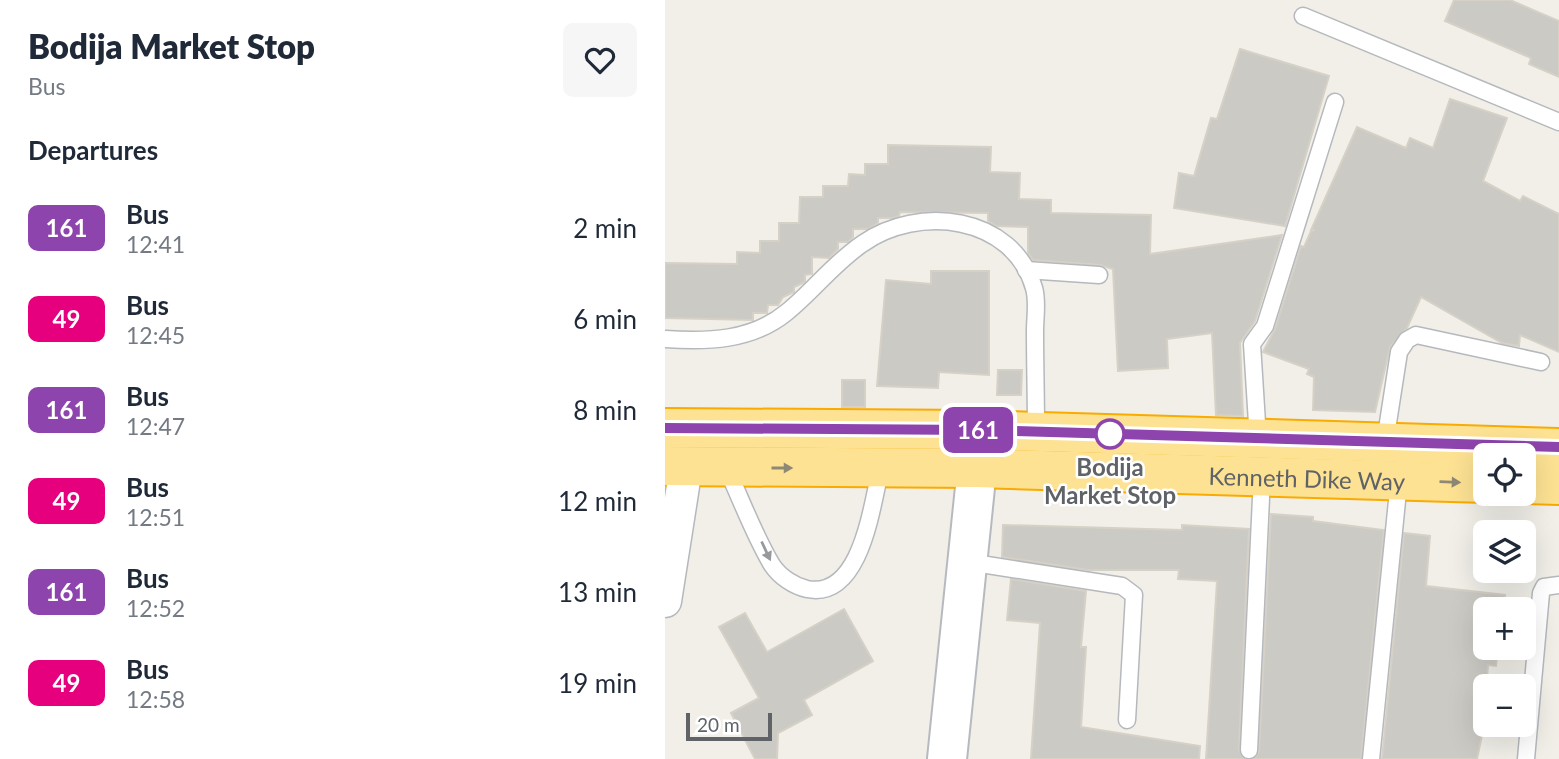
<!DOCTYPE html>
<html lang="en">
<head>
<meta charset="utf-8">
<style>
	:root { --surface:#fff; --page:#f6f6f7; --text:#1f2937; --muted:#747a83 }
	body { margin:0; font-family:Lato,sans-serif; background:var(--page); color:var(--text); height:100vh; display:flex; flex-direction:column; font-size:26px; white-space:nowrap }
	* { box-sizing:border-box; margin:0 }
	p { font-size:23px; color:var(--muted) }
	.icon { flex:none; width:38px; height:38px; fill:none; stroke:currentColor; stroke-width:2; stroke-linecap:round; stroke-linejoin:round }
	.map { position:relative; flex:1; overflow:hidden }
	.details { display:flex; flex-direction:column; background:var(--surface); width:665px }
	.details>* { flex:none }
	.badge { padding:0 14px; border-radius:10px; font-size:24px; line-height:46px }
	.buttons { position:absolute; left:808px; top:443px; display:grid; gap:14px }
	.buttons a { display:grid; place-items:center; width:63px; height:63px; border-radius:10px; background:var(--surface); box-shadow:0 7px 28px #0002; font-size:35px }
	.scale { position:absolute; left:21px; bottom:18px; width:86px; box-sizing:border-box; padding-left:7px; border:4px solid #5f6368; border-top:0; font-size:19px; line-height:24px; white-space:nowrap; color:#5f6368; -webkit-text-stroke:5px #fff; paint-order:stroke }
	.map>.badge { position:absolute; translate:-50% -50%; box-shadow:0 0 0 4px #fff }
	h2 { padding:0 28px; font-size:26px; line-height:63px }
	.round { display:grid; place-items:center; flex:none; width:74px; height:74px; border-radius:10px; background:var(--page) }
	.summary { display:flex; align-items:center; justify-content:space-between; height:119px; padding:0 28px }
	h1 { font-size:33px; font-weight:800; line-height:52px }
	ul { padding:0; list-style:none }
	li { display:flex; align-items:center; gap:21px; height:91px; padding:0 28px }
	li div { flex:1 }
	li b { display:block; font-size:26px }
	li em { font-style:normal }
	li .badge { min-width:77px; font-weight:700; text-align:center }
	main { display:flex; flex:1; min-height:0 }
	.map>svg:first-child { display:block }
</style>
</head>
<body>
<main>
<section class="details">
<div class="summary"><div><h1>Bodija Market Stop</h1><p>Bus</p></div><a class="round"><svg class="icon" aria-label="heart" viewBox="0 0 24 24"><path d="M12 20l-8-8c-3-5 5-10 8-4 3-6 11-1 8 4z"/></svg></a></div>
<h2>Departures</h2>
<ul>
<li><span class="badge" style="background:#8e44ad;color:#fff">161</span><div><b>Bus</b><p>12:41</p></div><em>2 min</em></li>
<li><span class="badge" style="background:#e6007e;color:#fff">49</span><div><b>Bus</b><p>12:45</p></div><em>6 min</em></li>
<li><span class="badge" style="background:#8e44ad;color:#fff">161</span><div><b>Bus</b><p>12:47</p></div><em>8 min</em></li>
<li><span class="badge" style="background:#e6007e;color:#fff">49</span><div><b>Bus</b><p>12:51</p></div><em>12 min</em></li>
<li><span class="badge" style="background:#8e44ad;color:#fff">161</span><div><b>Bus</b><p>12:52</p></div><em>13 min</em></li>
<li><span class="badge" style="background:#e6007e;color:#fff">49</span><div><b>Bus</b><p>12:58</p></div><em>19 min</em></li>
</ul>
</section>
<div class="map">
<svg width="894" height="759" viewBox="0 0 894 759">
	<rect width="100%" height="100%" fill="#f1efe8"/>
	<!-- building -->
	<g fill="#cccac5" stroke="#d6d1c6" stroke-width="2">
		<path d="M 789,0 L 845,0 L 894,21 L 894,77 L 864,64 L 866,58 L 780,21 Z"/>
		<path d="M 575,49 L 664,76 L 620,226 L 509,208 L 514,173 L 529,176 L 546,118 L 552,119 Z"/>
		<path d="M 785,99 L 842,118 L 818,181 L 855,201 L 858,196 L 894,214 L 894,352 L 855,335 L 854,346 L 837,343 L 756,297 L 742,328 L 725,347 L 710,412 L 648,410 L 649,377 L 642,374 L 644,369 L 598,352 L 610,329 L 636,246 L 639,247 L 646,231 L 650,230 L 646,230 L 692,127 L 741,148 L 745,138 L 768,148 Z"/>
		<path d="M 223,145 L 326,147 L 325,172 L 355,173 L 354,199 L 386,200 L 386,213 L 486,215 L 485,254 L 617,235 L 590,321 L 575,343 L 578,416 L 551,415 L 547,333 L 502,339 L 503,368 L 453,371 L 448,269 L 435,265 L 368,260 L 363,253 L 363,227 L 331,226 L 323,221 L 323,213 L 235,212 L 234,216 L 228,218 L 213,218 L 213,223 L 203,229 L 188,229 L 188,237 L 183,242 L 173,242 L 173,249 L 164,258 L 147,257 L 147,274 L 140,275 L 140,282 L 129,287 L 129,292 L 118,297 L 113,305 L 103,305 L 102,313 L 88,313 L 88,320 L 0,318 L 0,263 L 72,264 L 72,252 L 95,253 L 95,241 L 114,241 L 114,223 L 134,223 L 135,197 L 158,197 L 158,186 L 183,186 L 184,174 L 200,175 L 200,164 L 223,164 Z"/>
		<path d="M 266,271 L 324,271 L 324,375 L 274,372 L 273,388 L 212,386 L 221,280 L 266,284 Z"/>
		<path d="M 333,370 L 357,370 L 356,395 L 332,395 Z"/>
		<rect x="177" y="380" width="23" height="27"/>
		<path d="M 606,514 L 648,517 L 648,521 L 719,530 L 696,759 L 589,759 L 594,751 Z"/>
		<path d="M 338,525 L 517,530 L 517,525 L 584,529 L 574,750 L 579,759 L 541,759 L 552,581 L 513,579 L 514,570 L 423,570 L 337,557 Z"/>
		<path d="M 739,533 L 765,536 L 761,586 L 840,595 L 838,609 L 821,609 L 821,648 L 833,648 L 831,666 L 823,665 L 819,726 L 812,759 L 717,759 Z"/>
		<path d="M 346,579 L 421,591 L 416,647 L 421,647 L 416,727 L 535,746 L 534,759 L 366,759 L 375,623 L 342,620 Z"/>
		<path d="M 179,609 L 208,661 L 139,700 L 147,715 L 113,733 L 112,759 L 90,759 L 66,713 L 94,698 L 54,627 L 80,613 L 102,652 Z"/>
	</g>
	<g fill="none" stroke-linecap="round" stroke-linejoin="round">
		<!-- lane casing -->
		<g stroke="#b5b8bc" stroke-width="19">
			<g id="lane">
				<path d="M 638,16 L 894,122"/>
				<path d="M 361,270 L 434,275"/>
				<path d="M 0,339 C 42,342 87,341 122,312 C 148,291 169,263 197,244 C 253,204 348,215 369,288 C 373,301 370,317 370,331 C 370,364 371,398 371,432"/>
				<path d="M 593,439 L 587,344 L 600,326 L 670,102"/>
				<path d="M 720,442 L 734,352 L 742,340 L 751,335 L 876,362"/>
				<path d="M 61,467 C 76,499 89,535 107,565 C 115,577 129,586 142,589 C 197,600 207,503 216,467"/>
				<path d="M 303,562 L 457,586 L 469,595 L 462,720"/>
				<path d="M 584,750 L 597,477"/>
				<path d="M 706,759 L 734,481"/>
				<path d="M 861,759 L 876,593 L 879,587 L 894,585"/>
			</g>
		</g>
		<!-- street casing -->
		<g stroke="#b5b8bc" stroke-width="35">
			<path id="street" d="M 0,601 L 21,467"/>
		</g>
		<!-- secondary casing -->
		<g stroke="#b6babf" stroke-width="42">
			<path id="secondary" d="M 282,759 L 312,468"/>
		</g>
		<!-- highway casing -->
		<g stroke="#f9ab00" stroke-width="42">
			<g id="highway">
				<path d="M 0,428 L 313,430 L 894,448"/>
				<path id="s1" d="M 0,466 L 312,468 L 821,483"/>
				<path d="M 859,484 L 894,485"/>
			</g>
		</g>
		<!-- lane -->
		<use href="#lane" stroke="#fff" stroke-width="16"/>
		<!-- street -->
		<use href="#street" stroke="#fff" stroke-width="32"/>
		<!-- secondary -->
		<use href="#secondary" stroke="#fff" stroke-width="38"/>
		<!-- highway -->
		<use href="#highway" stroke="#fde293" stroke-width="38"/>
	</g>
	<!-- one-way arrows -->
	<defs><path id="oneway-solid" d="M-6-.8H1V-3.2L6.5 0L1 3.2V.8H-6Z" transform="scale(1.75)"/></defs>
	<g fill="#8e8975">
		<use href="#oneway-solid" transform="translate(117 468)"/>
		<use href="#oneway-solid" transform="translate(785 482) rotate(2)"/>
	</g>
	<use fill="#979a9d" href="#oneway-solid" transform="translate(101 551) rotate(65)"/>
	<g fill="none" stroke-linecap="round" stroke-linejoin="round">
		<!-- line casing -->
		<g stroke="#fff" stroke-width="16">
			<path id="line" d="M 0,428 L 313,430 L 894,447"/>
		</g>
		<!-- line -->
		<use href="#line" stroke="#8e44ad" stroke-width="10"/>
	</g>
	<!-- markers -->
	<circle fill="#fff" stroke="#8e44ad" stroke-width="3.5" cx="445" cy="434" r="14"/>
	<g text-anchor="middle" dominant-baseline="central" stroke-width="5" stroke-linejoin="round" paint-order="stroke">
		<!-- stop labels -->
		<g font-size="24" font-weight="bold" fill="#5f6368" stroke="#fff">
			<text x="445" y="466">Bodija<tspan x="445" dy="28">Market Stop</tspan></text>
		</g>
		<!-- street labels -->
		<g font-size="24" fill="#5f6368" stroke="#fff">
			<text stroke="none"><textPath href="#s1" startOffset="642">Kenneth Dike Way</textPath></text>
		</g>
	</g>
</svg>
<div class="buttons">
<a><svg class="icon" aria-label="locate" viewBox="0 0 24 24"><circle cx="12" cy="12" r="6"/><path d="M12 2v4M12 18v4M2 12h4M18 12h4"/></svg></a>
<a><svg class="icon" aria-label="layers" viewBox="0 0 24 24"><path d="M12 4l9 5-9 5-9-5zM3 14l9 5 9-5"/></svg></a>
<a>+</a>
<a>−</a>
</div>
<div class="scale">20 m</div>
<b class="badge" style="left:313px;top:430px;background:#8e44ad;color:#fff">161</b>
</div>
</main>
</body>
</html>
